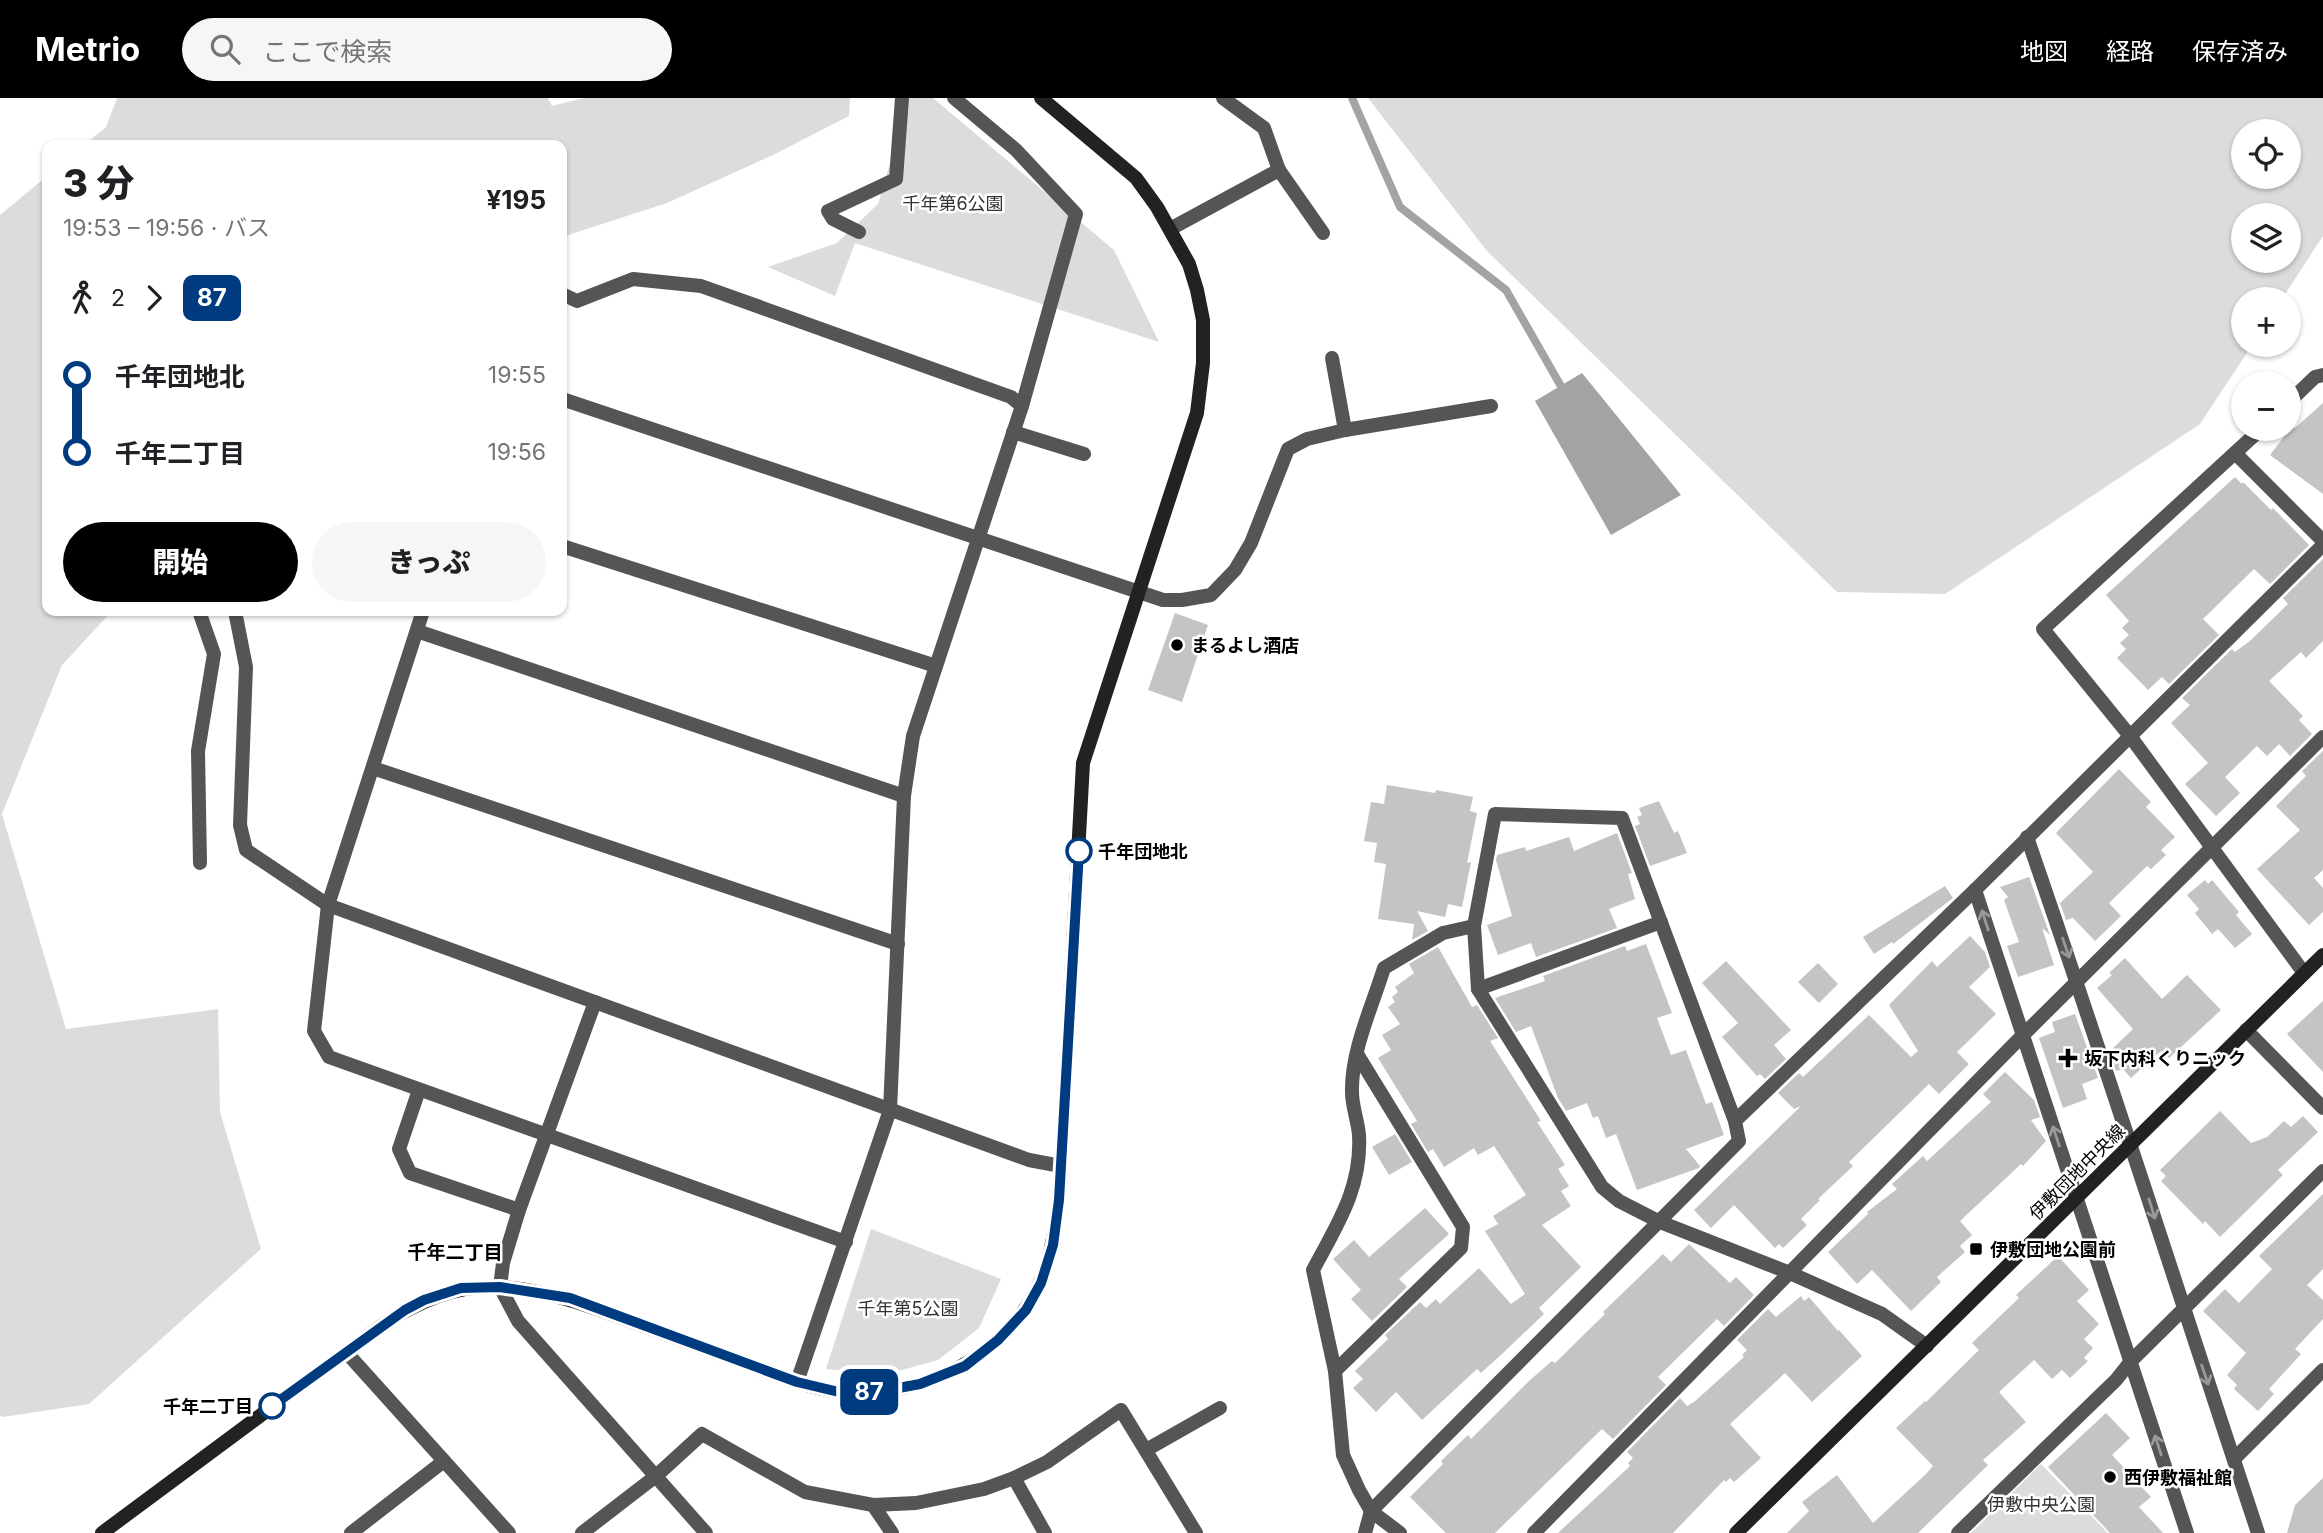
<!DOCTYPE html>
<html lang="ja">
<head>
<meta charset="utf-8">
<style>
	:root { --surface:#fff; --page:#f6f6f6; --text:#202124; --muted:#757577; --accent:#000 }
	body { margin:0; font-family:Inter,"Noto Sans JP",sans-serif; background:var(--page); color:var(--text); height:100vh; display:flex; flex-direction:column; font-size:26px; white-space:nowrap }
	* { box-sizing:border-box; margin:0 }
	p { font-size:23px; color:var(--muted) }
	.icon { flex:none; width:38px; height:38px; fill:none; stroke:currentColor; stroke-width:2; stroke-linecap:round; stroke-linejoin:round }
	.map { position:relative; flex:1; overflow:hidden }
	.sheet { position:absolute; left:42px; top:42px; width:525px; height:476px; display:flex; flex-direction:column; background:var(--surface); border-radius:14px; box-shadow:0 2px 5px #0004 }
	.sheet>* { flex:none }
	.badge { padding:0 14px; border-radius:10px; font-size:24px; line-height:46px }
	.buttons { position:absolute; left:2231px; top:21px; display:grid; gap:14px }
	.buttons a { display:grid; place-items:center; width:70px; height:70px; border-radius:50%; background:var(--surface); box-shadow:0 2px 5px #0004; font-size:35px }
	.map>.badge { position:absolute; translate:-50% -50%; box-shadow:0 0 0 4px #fff }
	.legs { display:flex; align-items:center; gap:10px; height:77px; padding:0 21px; font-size:23px }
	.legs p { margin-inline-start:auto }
	.summary { display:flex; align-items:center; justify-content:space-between; height:119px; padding:0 21px }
	h1 { font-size:38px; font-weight:800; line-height:52px }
	.button { display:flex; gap:14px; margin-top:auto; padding:14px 21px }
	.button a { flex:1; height:80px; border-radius:42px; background:var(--accent); color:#fff; font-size:28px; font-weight:800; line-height:80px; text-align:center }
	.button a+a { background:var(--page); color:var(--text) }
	ul { padding:0 21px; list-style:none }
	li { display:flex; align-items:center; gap:24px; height:77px; font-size:26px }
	li i { display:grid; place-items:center; width:10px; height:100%; margin:0 9px; background:currentColor }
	li i::after { content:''; width:18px; height:18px; margin:-9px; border:5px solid; border-radius:50%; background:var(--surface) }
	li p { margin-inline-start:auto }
	li:first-child i { background:linear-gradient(#0000 50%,currentColor 0) }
	li:last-child i { background:linear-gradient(currentColor 50%,#0000 0) }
	header { display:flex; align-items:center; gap:42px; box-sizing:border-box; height:98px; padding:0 35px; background:var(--accent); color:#fff }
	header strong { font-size:33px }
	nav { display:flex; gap:38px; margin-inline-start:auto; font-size:24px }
	.search { width:490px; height:63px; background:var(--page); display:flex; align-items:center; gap:18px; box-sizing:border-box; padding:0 24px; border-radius:38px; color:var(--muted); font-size:26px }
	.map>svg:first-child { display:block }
</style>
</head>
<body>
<header>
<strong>Metrio</strong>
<div class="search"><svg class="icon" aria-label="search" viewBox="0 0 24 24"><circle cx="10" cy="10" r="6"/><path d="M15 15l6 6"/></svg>ここで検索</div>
<nav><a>地図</a><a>経路</a><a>保存済み</a></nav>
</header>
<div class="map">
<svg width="2323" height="1435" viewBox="0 0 2323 1435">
	<rect width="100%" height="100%" fill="#fff"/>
	<!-- green -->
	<g fill="#dcdcdc" fill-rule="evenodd">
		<path d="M 117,0 L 548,0 L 552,8 L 583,0 L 850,0 L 849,18 L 773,57 L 667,105 L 562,139 L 562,47 L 84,47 L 106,29 Z"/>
		<path d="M 909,0 L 933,0 L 1114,152 L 1159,244 L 855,145 L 835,198 L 768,169 L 837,145 L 878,106 Z"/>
		<path d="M 1368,0 L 2323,0 L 2323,138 L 2282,201 L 2244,201 L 2244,247 L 2252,247 L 2200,326 L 1945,496 L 1837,494 L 1487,153 ZM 2289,33 L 2289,79 L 2244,79 L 2244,33 ZM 2289,117 L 2289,163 L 2244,163 L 2244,117 Z"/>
		<path d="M 47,78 L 47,513 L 112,513 L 62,567 L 2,716 L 66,931 L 218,911 L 220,1014 L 261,1151 L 89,1306 L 3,1319 L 0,1317 L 0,117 Z"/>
		<path d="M 871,1131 L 1001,1181 L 979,1230 L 938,1262 L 884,1277 L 826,1271 Z"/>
		<path d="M 2041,1366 L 2108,1435 L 1971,1435 Z"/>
	</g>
	<!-- water -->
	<path fill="#a3a3a3" d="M 1582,275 L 1681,397 L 1611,437 L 1535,303 Z"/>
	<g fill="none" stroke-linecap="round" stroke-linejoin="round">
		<!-- stream -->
		<path stroke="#a3a3a3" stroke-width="8" d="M 1352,0 L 1400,109 L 1506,192 L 1566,297"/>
	</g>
	<!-- building -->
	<g fill="#c4c4c4">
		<path d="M 2323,305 L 2323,396 L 2270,357 L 2292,328 L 2295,330 Z"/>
		<path d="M 2235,379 L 2242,386 L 2243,384 L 2271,412 L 2273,410 L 2309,447 L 2270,486 L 2254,471 L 2203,521 L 2219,537 L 2169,586 L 2162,579 L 2148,592 L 2117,560 L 2126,551 L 2120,545 L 2129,537 L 2122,530 L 2129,523 L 2106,497 Z"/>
		<path d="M 2323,461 L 2323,543 L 2306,560 L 2301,554 L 2269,583 L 2303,618 L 2299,622 L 2312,636 L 2290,658 L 2279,646 L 2267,658 L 2257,648 L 2225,679 L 2240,695 L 2216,718 L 2185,686 L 2208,665 L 2171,625 L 2190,607 L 2182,600 L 2232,551 L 2235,554 L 2251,542 L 2288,506 L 2283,500 Z"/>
		<path d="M 1175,515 L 1208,527 L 1182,604 L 1148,592 Z"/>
		<path d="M 2323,653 L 2323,772 L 2314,780 L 2323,790 L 2323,814 L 2309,827 L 2257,771 L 2300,732 L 2276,708 L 2306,678 L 2302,673 Z"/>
		<path d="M 2119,671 L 2151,704 L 2146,709 L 2175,739 L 2161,752 L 2166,757 L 2151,771 L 2147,768 L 2109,805 L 2121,818 L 2095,843 L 2073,820 L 2066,822 L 2060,805 L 2093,774 L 2056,735 Z"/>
		<path d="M 1387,687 L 1435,695 L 1436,692 L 1473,699 L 1470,713 L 1477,715 L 1467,765 L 1471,764 L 1462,809 L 1448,806 L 1445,819 L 1417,813 L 1428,833 L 1412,842 L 1414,826 L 1378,821 L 1386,766 L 1374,764 L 1377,745 L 1364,743 L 1371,704 L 1384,706 Z"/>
		<path d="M 1659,703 L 1674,735 L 1678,733 L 1687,755 L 1650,768 L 1635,728 L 1640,726 L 1637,719 L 1642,717 L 1639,710 Z"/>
		<path d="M 1617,735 L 1632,775 L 1628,776 L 1635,801 L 1609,811 L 1617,830 L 1536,859 L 1531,845 L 1498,857 L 1487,827 L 1512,818 L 1496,762 L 1497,757 L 1525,749 L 1526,753 L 1569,739 L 1574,753 Z"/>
		<path d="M 2029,779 L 2050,837 L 2042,830 L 2054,867 L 2018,879 L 2007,848 L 2019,844 L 2004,802 L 2008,799 L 2000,789 Z"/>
		<path d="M 2205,782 L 2208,786 L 2212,782 L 2239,814 L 2236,817 L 2252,836 L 2235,850 L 2218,831 L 2212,836 L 2195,815 L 2199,811 L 2187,797 Z"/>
		<path d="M 1945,788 L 1953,800 L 1893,846 L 1892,844 L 1874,856 L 1863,839 Z"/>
		<path d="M 1970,838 L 1985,854 L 1990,869 L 1969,889 L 1996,916 L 1957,954 L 1969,966 L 1939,996 L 1929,986 L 1849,1064 L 1853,1068 L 1818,1101 L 1820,1102 L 1801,1121 L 1807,1127 L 1783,1150 L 1779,1146 L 1775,1150 L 1734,1107 L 1711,1130 L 1694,1112 L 1801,1008 L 1794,1011 L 1778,995 L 1799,975 L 1803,979 L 1869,917 L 1911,959 L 1918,953 L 1889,907 L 1932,863 L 1937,869 Z"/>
		<path d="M 1646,846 L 1672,915 L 1657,920 L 1671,957 L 1686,952 L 1706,1006 L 1712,1004 L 1724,1037 L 1686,1051 L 1700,1068 L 1699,1070 L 1637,1092 L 1616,1036 L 1606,1040 L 1598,1018 L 1593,1020 L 1587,1005 L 1566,1013 L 1558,1000 L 1531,928 L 1516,934 L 1495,900 L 1545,883 L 1543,878 L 1625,848 L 1627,853 Z"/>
		<path d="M 1438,849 L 1472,909 L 1477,907 L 1498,940 L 1490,943 L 1541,1023 L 1537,1024 L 1565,1067 L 1558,1071 L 1569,1088 L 1561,1093 L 1571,1108 L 1542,1127 L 1581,1169 L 1539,1210 L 1544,1216 L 1503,1255 L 1481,1275 L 1477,1271 L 1422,1322 L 1396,1294 L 1376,1314 L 1353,1290 L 1363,1281 L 1355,1273 L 1388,1241 L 1385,1237 L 1420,1204 L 1426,1210 L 1436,1201 L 1440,1206 L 1479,1170 L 1511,1206 L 1525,1196 L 1485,1133 L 1498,1126 L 1493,1118 L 1526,1097 L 1494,1048 L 1478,1057 L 1474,1050 L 1444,1069 L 1433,1051 L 1428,1054 L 1411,1026 L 1417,1023 L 1378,960 L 1391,952 L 1382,937 L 1400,926 L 1388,909 L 1395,904 L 1392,899 L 1398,894 L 1395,889 L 1414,875 L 1409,866 Z"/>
		<path d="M 2125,860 L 2162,901 L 2187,877 L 2221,912 L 2169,960 L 2161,953 L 2131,980 L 2123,971 L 2116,973 L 2110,953 L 2133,931 L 2097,890 L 2112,877 L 2109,875 Z"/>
		<path d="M 1726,863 L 1791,932 L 1774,947 L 1786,961 L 1765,981 L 1760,976 L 1757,978 L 1722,939 L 1738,925 L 1702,885 Z"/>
		<path d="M 1818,865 L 1838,886 L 1819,905 L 1798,884 Z"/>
		<path d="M 2323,903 L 2323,974 L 2287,936 Z"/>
		<path d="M 2075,916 L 2098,980 L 2082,986 L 2087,1001 L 2063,1010 L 2039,940 L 2055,934 L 2052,924 Z"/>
		<path d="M 2005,974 L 2034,1002 L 2040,1019 L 2031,1022 L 2046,1043 L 2023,1068 L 2021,1066 L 1960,1123 L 1972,1137 L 1960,1148 L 1965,1154 L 1937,1179 L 1941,1184 L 1911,1213 L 1872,1172 L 1857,1186 L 1828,1154 L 1868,1116 L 1867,1114 L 1897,1091 L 1892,1086 L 1923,1058 L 1927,1063 L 1991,1004 L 1983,996 Z"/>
		<path d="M 2220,1013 L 2251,1045 L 2267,1039 L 2284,1023 L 2291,1029 L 2303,1018 L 2318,1034 L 2278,1072 L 2283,1077 L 2220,1139 L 2205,1123 L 2203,1126 L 2161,1083 L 2166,1078 L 2160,1072 Z"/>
		<path d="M 1395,1036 L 1412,1064 L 1389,1077 L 1372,1049 Z"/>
		<path d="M 2323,1096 L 2323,1171 L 2307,1187 L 2323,1202 L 2323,1221 L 2295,1251 L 2301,1256 L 2269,1291 L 2274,1296 L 2258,1313 L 2234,1291 L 2237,1287 L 2227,1277 L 2246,1255 L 2203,1213 L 2225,1191 L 2239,1205 L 2272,1171 L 2259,1158 Z"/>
		<path d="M 1425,1110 L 1449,1136 L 1399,1181 L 1407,1189 L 1372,1223 L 1351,1201 L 1361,1192 L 1333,1161 L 1354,1142 L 1369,1159 Z"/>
		<path d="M 1689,1146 L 1730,1185 L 1736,1179 L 1754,1197 L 1724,1228 L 1717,1221 L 1658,1279 L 1666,1287 L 1613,1341 L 1602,1331 L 1495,1435 L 1446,1435 L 1410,1399 L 1443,1366 L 1441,1363 L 1468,1337 L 1471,1341 L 1529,1283 L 1552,1263 L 1555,1265 L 1605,1216 L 1603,1214 L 1663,1156 L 1671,1164 Z"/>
		<path d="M 2058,1158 L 2089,1192 L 2077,1203 L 2099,1226 L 2084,1241 L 2093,1250 L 2084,1260 L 2088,1263 L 2070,1280 L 2062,1272 L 2052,1281 L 2034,1262 L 1999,1294 L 2026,1324 L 1983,1362 L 1988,1367 L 1918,1435 L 1787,1435 L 1809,1413 L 1802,1404 L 1837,1377 L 1873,1425 L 1926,1376 L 1933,1368 L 1896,1330 L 1925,1303 L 1926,1304 L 1979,1252 L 1972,1245 L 2019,1200 L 2016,1197 Z"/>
		<path d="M 1801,1198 L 1804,1203 L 1809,1199 L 1838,1233 L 1839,1232 L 1862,1258 L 1812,1304 L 1785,1275 L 1730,1326 L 1761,1360 L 1734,1384 L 1730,1380 L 1726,1384 L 1724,1382 L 1673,1435 L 1558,1435 L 1630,1368 L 1628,1365 L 1633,1360 L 1627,1354 L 1680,1300 L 1687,1308 L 1694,1304 L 1744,1259 L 1742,1257 L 1747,1252 L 1737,1242 L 1768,1211 L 1776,1219 Z"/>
		<path d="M 2106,1315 L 2130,1340 L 2112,1357 L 2151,1399 L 2139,1409 L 2163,1435 L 2110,1435 L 2048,1369 Z"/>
		<path d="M 2323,1380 L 2323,1435 L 2287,1435 L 2295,1407 Z"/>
	</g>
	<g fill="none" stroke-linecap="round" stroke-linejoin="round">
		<!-- street -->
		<g stroke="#555" stroke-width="14">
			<path d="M 954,0 L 1016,52 L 1076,116 L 1022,308"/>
			<path d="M 1279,72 L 1323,135"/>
			<path d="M 1170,131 L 1279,72 L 1264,30 L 1223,0"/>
			<path d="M 859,134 L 833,121 L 828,113 L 896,81 L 902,0"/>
			<path d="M 562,196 L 577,203 L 633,181 L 701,188 L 1011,299 L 1022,308 L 913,638 L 904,698 L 890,1012 L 797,1284"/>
			<path d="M 1332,260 L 1345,332"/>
			<path d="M 562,301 L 1163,502 L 1182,502 L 1211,497 L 1235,472 L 1251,445 L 1288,351 L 1307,341 L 1345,332 L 1491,308"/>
			<path d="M 2289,304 L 2315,279 L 2323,277"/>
			<path d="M 2261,331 L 2043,531 L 2130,638 L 2304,875"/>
			<path d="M 1013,334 L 1084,356"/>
			<path d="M 2235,355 L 2323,443"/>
			<path d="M 562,448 L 936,568"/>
			<path d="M 199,513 L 214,556 L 198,653 L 200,765"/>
			<path d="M 235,513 L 246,569 L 240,727 L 246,752 L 328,807 L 1029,1062 L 1061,1068"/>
			<path d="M 423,513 L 328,807 L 314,933 L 329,959 L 846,1144"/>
			<path d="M 417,533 L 904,698"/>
			<path d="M 373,670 L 898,846"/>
			<path d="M 2027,739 C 2107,970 2181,1203 2258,1435"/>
			<path d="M 1975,792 L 2187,1435"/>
			<path d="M 1478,891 L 1661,824"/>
			<path d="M 595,904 L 519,1112 L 503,1165 L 500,1189 L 518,1223 L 706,1435"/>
			<path d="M 2246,932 L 2323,1010"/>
			<path d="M 419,992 L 399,1051 L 410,1075 L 519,1112"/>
			<path d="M 1735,1023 L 1622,720 L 1495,716 L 1474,828 L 1478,891 L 1602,1089 L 1619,1103 L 1660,1124 L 1790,1175 L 1882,1216 L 1927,1248"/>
			<path d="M 346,1254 L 509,1435"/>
			<path d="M 1335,1273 L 1461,1150 L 1463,1129 L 1357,956"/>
			<path d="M 1146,1352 L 1220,1310"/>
			<path d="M 2234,1361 L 2323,1272"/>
			<path d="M 1014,1380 L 1045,1435"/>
			<path d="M 873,1407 L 892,1435"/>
			<path d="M 351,1435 L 444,1363"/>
			<path d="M 582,1435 L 656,1378 L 702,1336 L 805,1394 L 873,1407 L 916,1405 L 984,1391 L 1014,1380 L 1047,1364 L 1121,1312 L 1196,1435"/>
			<path d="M 1365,1435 L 1371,1413 L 1739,1043 L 1735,1023 L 1975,792 L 2323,447"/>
			<path d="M 1400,1435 L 1371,1413 L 1359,1392 L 1343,1357 L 1335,1273 L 1313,1172 C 1337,1127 1362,1090 1359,1037 C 1358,1023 1352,1009 1352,994 C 1351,953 1372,909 1384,870 L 1443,835 L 1474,828"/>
			<path d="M 1534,1435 L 2022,938 L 2323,639"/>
			<path d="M 1958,1435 L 2116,1282 L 2131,1263 L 2323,1073"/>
		</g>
		<!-- secondary -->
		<g stroke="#222" stroke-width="14">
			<path d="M 102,1435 L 381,1228 C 418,1204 454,1187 500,1189 C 548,1192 593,1209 638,1226 C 674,1239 711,1253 747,1266 C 777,1277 807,1290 839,1294 C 889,1299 944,1284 984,1253 C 1039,1210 1051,1169 1059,1102 L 1083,665 L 1197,315 L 1203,265 L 1203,222 L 1197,192 L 1189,166 L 1157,109 L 1136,80 L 1041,0"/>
			<path d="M 1736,1435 L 2323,857"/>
		</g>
	</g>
	<!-- one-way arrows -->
	<defs><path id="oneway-shaft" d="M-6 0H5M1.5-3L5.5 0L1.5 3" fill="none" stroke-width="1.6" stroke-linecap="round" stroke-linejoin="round" transform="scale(1.75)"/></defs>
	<g stroke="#999">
		<use href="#oneway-shaft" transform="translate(1985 822) rotate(-108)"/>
		<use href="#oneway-shaft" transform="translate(2066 850) rotate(71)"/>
		<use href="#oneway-shaft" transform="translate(2056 1038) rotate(-109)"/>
		<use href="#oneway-shaft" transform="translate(2152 1111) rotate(73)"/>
		<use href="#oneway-shaft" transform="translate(2205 1277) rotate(71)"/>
		<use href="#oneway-shaft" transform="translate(2158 1347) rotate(-108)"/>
	</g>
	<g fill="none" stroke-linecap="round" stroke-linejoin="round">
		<!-- line-1 casing -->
		<g stroke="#fff" stroke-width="16">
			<path id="line-1" d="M 272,1308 L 405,1212 L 424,1202 L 461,1190 L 500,1189 L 570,1200 L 797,1284 L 839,1294 L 877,1294 L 920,1286 L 965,1268 L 998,1242 L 1026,1212 L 1041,1185 L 1053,1147 L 1059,1102 L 1079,753"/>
		</g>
		<!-- line-1 -->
		<use href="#line-1" stroke="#003b80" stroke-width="10"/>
	</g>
	<!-- markers -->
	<g fill="#000" stroke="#fff" stroke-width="2.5">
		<circle cx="1177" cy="547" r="7"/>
		<path d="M2064.5 949.5h7v7h7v7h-7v7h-7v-7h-7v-7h7z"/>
		<rect x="1969" y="1144" width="14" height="14" rx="3.5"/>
		<circle cx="2110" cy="1379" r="7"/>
	</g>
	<g fill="#fff" stroke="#003b80" stroke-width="3.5">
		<circle cx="1079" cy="753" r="12"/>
		<circle cx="272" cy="1308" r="12"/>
	</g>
	<g text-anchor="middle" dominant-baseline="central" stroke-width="5" stroke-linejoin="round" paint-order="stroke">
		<!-- park labels -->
		<g font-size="18" fill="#333" stroke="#fff">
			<text x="953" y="105">千年第6公園</text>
			<text x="908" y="1210">千年第5公園</text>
			<text x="2041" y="1406">伊敷中央公園</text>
		</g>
		<!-- poi labels -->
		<g font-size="18" font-weight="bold" fill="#000" stroke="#fff" text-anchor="start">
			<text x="1191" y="547">まるよし酒店</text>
			<text x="2084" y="960">坂下内科くりニック</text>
			<text x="1990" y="1151">伊敷団地公園前</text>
			<text x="2124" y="1379">西伊敷福祉館</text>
		</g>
		<!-- stop labels -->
		<g font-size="18" font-weight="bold" fill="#000" stroke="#fff" text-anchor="start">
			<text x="1098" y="753">千年団地北</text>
			<text x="253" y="1308" text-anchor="end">千年二丁目</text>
		</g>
		<!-- street labels -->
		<g font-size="18" fill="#000" stroke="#fff">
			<text transform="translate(2077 1074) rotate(-45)">伊敷団地中央線</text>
		</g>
		<!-- neighbourhood labels -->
		<g font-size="19" font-weight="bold" fill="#000" stroke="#fff">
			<text x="455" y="1154">千年二丁目</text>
		</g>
	</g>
</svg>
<div class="buttons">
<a><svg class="icon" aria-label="locate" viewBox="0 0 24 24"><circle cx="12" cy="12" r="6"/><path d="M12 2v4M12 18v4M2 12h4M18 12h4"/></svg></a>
<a><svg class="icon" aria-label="layers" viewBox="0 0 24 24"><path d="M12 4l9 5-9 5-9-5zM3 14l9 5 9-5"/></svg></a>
<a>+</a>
<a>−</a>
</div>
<b class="badge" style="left:869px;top:1294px;background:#003b80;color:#fff">87</b>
<section class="sheet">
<div class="summary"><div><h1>3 分</h1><p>19:53 – 19:56 · バス</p></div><b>¥195</b></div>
<div class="legs"><svg class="icon" aria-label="walk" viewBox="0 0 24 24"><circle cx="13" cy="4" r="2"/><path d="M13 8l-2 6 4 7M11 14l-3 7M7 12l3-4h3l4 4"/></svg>2<svg class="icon" aria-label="forward" viewBox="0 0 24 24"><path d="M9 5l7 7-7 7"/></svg><b class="badge" style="background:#003b80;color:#fff">87</b></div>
<ul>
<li><i style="color:#003b80"></i><b>千年団地北</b><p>19:55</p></li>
<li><i style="color:#003b80"></i><b>千年二丁目</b><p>19:56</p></li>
</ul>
<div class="button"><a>開始</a><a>きっぷ</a></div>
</section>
</div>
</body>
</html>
